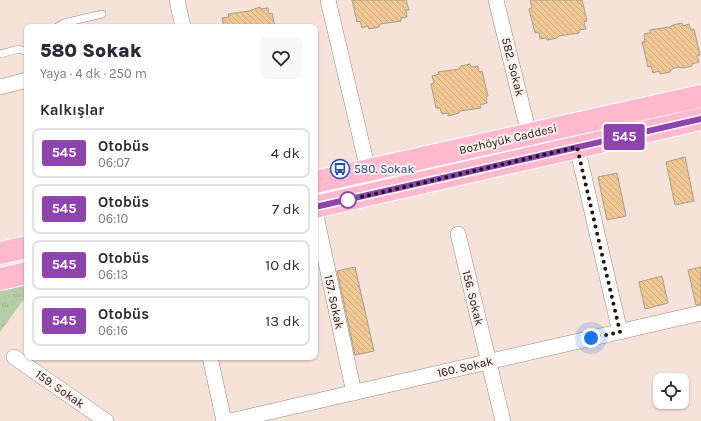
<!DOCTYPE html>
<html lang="tr">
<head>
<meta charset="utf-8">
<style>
	:root { --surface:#fff; --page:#f7f7f7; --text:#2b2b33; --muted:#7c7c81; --line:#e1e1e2 }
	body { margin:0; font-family:Karla,sans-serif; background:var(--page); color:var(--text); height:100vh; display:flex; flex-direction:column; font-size:15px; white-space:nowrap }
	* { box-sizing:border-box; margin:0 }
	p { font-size:13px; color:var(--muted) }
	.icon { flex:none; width:22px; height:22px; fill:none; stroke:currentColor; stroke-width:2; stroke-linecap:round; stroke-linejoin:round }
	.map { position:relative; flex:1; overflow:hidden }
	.panel { position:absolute; left:24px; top:24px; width:294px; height:336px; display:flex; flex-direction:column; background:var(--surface); border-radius:8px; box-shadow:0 1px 3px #0004 }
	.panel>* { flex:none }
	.badge { padding:0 8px; border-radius:3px; font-size:14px; line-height:26px }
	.tools { position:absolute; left:653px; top:373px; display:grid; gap:8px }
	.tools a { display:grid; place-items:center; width:36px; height:36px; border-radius:8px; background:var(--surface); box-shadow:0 1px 3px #0004; font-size:20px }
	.you { position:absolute; width:20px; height:20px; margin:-10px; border:3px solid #fff; border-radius:50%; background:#1a73e8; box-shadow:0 0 0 6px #1a73e833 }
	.map>.badge { position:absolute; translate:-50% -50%; box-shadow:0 0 0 2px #fff }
	h2 { padding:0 16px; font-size:15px; line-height:36px }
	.round { display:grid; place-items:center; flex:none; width:42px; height:42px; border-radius:8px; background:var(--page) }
	.headline { display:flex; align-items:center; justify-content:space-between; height:68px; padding:0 16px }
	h1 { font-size:19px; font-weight:800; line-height:30px }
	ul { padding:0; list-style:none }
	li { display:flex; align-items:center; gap:12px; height:50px; margin:0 8px 6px; padding:0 8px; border:2px solid var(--line); border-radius:8px }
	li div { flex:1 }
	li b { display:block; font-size:15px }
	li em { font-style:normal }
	li .badge { min-width:44px; font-weight:700; text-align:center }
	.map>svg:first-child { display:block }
</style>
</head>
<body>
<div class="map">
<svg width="701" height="421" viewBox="0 0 701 421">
	<defs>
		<pattern id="grass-tufts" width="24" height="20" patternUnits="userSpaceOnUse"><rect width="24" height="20" fill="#b6cda7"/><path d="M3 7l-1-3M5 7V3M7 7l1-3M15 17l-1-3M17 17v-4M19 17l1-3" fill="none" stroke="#9caf8f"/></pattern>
		<pattern id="building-back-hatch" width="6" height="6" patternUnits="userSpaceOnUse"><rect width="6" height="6" fill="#efc893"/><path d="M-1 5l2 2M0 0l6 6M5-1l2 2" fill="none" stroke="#ccab7e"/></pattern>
	</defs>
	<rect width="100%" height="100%" fill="#f5e2d8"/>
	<!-- grass -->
	<path fill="url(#grass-tufts)" d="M 27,285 L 27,295 L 0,332 L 0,289 Z"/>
	<!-- building -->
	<g fill="url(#building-back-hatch)" stroke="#a79c8d">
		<path d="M 352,0 L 406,0 L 409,10 L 406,10 L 407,17 L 401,18 L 401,21 L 380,24 L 379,27 L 369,29 L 368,26 L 362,28 L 360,21 L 357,22 Z"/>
		<path d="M 530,0 L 582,0 L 587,21 L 584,22 L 586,29 L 579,30 L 579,33 L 559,36 L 557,38 L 547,40 L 546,38 L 540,39 L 539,32 L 535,33 L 529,9 L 532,8 Z"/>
		<path d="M 260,7 L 261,9 L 268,8 L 269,14 L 272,13 L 275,27 L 224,27 L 222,18 L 229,17 L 228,14 L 249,11 Z"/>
		<path d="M 682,23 L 683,26 L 689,24 L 691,30 L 694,29 L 700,55 L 697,56 L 699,62 L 692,64 L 692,66 L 683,68 L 678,67 L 672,69 L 670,72 L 660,74 L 659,71 L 653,73 L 651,66 L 648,67 L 642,42 L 645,42 L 644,34 L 650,33 L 650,30 L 670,27 L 673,25 Z"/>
		<path d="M 470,64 L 471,67 L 478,66 L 479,72 L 482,71 L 488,96 L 486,97 L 487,103 L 480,105 L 481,108 L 460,111 L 459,113 L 448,116 L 448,113 L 442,114 L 440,108 L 436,108 L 431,84 L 434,83 L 432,76 L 439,74 L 438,72 L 459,69 L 461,66 Z"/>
		<path d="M 685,157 L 694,201 L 675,205 L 666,162 Z"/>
		<path d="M 617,173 L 626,216 L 607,220 L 598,177 Z"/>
		<path d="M 355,267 L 374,351 L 355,355 L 337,271 Z"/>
		<path d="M 701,267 L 701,304 L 696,305 L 688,270 Z"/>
		<path d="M 662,276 L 668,303 L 645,309 L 639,282 Z"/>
	</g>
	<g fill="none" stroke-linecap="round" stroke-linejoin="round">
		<!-- lane casing -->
		<g stroke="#96847c" stroke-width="8">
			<g id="lane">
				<path d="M 57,27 L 64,23 L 102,14"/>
				<path d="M 0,54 L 19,49 L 27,52"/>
			</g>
		</g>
		<!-- street casing -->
		<g stroke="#96847c" stroke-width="16">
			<g id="street">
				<path d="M 177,0 L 183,27"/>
				<path d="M 328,0 L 368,170"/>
				<path d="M 496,0 L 529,134"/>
				<path d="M 0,87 L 27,80"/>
				<path d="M 577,147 L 620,332"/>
				<path d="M 315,211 L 354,393"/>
				<path d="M 458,234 L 503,421"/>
				<path d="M 14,357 L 106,421"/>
				<path d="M 210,357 L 224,421"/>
				<path d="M 230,421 L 701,313"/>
			</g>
		</g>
		<!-- primary casing -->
		<g stroke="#fff" stroke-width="24">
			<g id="primary">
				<path d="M 315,182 L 701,96"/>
				<path d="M 315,207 L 701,119"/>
				<path d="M 0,253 L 27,247"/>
				<path d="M 0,279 L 27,273"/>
			</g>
		</g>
		<!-- lane -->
		<use href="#lane" stroke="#fff" stroke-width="7"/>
		<!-- street -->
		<use href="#street" stroke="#fff" stroke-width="15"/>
		<!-- primary -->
		<use href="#primary" stroke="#ffb9ce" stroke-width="22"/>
	</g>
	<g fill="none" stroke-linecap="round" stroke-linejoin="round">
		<!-- line casing -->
		<g stroke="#fff" stroke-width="9">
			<path id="line" d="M 315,207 L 701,119"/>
		</g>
		<!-- line -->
		<use href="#line" stroke="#8e44ad" stroke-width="6"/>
		<!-- walk -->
		<path stroke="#1c1512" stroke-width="4" stroke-dasharray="0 7.2" d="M 348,200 L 577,147 L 620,332 L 591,338"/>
	</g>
	<!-- icons -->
	<defs>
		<g id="bus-ring" transform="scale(1)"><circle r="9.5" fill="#fdf1eb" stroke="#1a4fb4" stroke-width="1.5"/><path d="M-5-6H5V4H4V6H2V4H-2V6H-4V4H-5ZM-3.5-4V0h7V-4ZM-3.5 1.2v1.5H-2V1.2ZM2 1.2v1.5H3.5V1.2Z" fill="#1a4fb4"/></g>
	</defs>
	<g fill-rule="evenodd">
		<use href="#bus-ring" x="340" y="169"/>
	</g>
	<!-- markers -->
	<circle fill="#fff" stroke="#8e44ad" stroke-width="2" cx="348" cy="200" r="8"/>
	<g text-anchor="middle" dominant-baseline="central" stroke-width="4" stroke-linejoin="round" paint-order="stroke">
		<!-- street labels -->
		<g font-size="12" fill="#1c1512" stroke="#fdf1eb">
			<text transform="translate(513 67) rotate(76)">582. Sokak</text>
			<text transform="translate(508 139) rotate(-13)">Bozhöyük Caddesi</text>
			<text transform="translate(473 298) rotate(76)">156. Sokak</text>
			<text transform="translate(334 302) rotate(78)">157. Sokak</text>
			<text transform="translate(465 367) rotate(-13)">160. Sokak</text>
			<text transform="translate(60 389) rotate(35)">159. Sokak</text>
		</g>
		<!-- transit labels -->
		<g font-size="12" fill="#164399" stroke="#fdf1eb" text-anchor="start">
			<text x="354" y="169">580. Sokak</text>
		</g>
	</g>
</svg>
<div class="tools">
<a><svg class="icon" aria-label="locate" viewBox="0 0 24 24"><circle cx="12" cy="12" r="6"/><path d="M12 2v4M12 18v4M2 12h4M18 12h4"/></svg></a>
</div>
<div class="you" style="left:591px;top:338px"></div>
<b class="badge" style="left:624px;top:137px;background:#8e44ad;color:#fff">545</b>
<section class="panel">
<div class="headline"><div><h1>580 Sokak</h1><p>Yaya · 4 dk · 250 m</p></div><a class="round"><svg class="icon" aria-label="heart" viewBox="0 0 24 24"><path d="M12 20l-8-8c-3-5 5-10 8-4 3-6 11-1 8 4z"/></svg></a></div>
<h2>Kalkışlar</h2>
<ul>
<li><span class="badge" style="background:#8e44ad;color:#fff">545</span><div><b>Otobüs</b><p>06:07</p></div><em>4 dk</em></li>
<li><span class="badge" style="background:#8e44ad;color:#fff">545</span><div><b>Otobüs</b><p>06:10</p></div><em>7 dk</em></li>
<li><span class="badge" style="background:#8e44ad;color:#fff">545</span><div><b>Otobüs</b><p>06:13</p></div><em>10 dk</em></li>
<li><span class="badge" style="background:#8e44ad;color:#fff">545</span><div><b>Otobüs</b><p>06:16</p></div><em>13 dk</em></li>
</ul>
</section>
</div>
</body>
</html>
